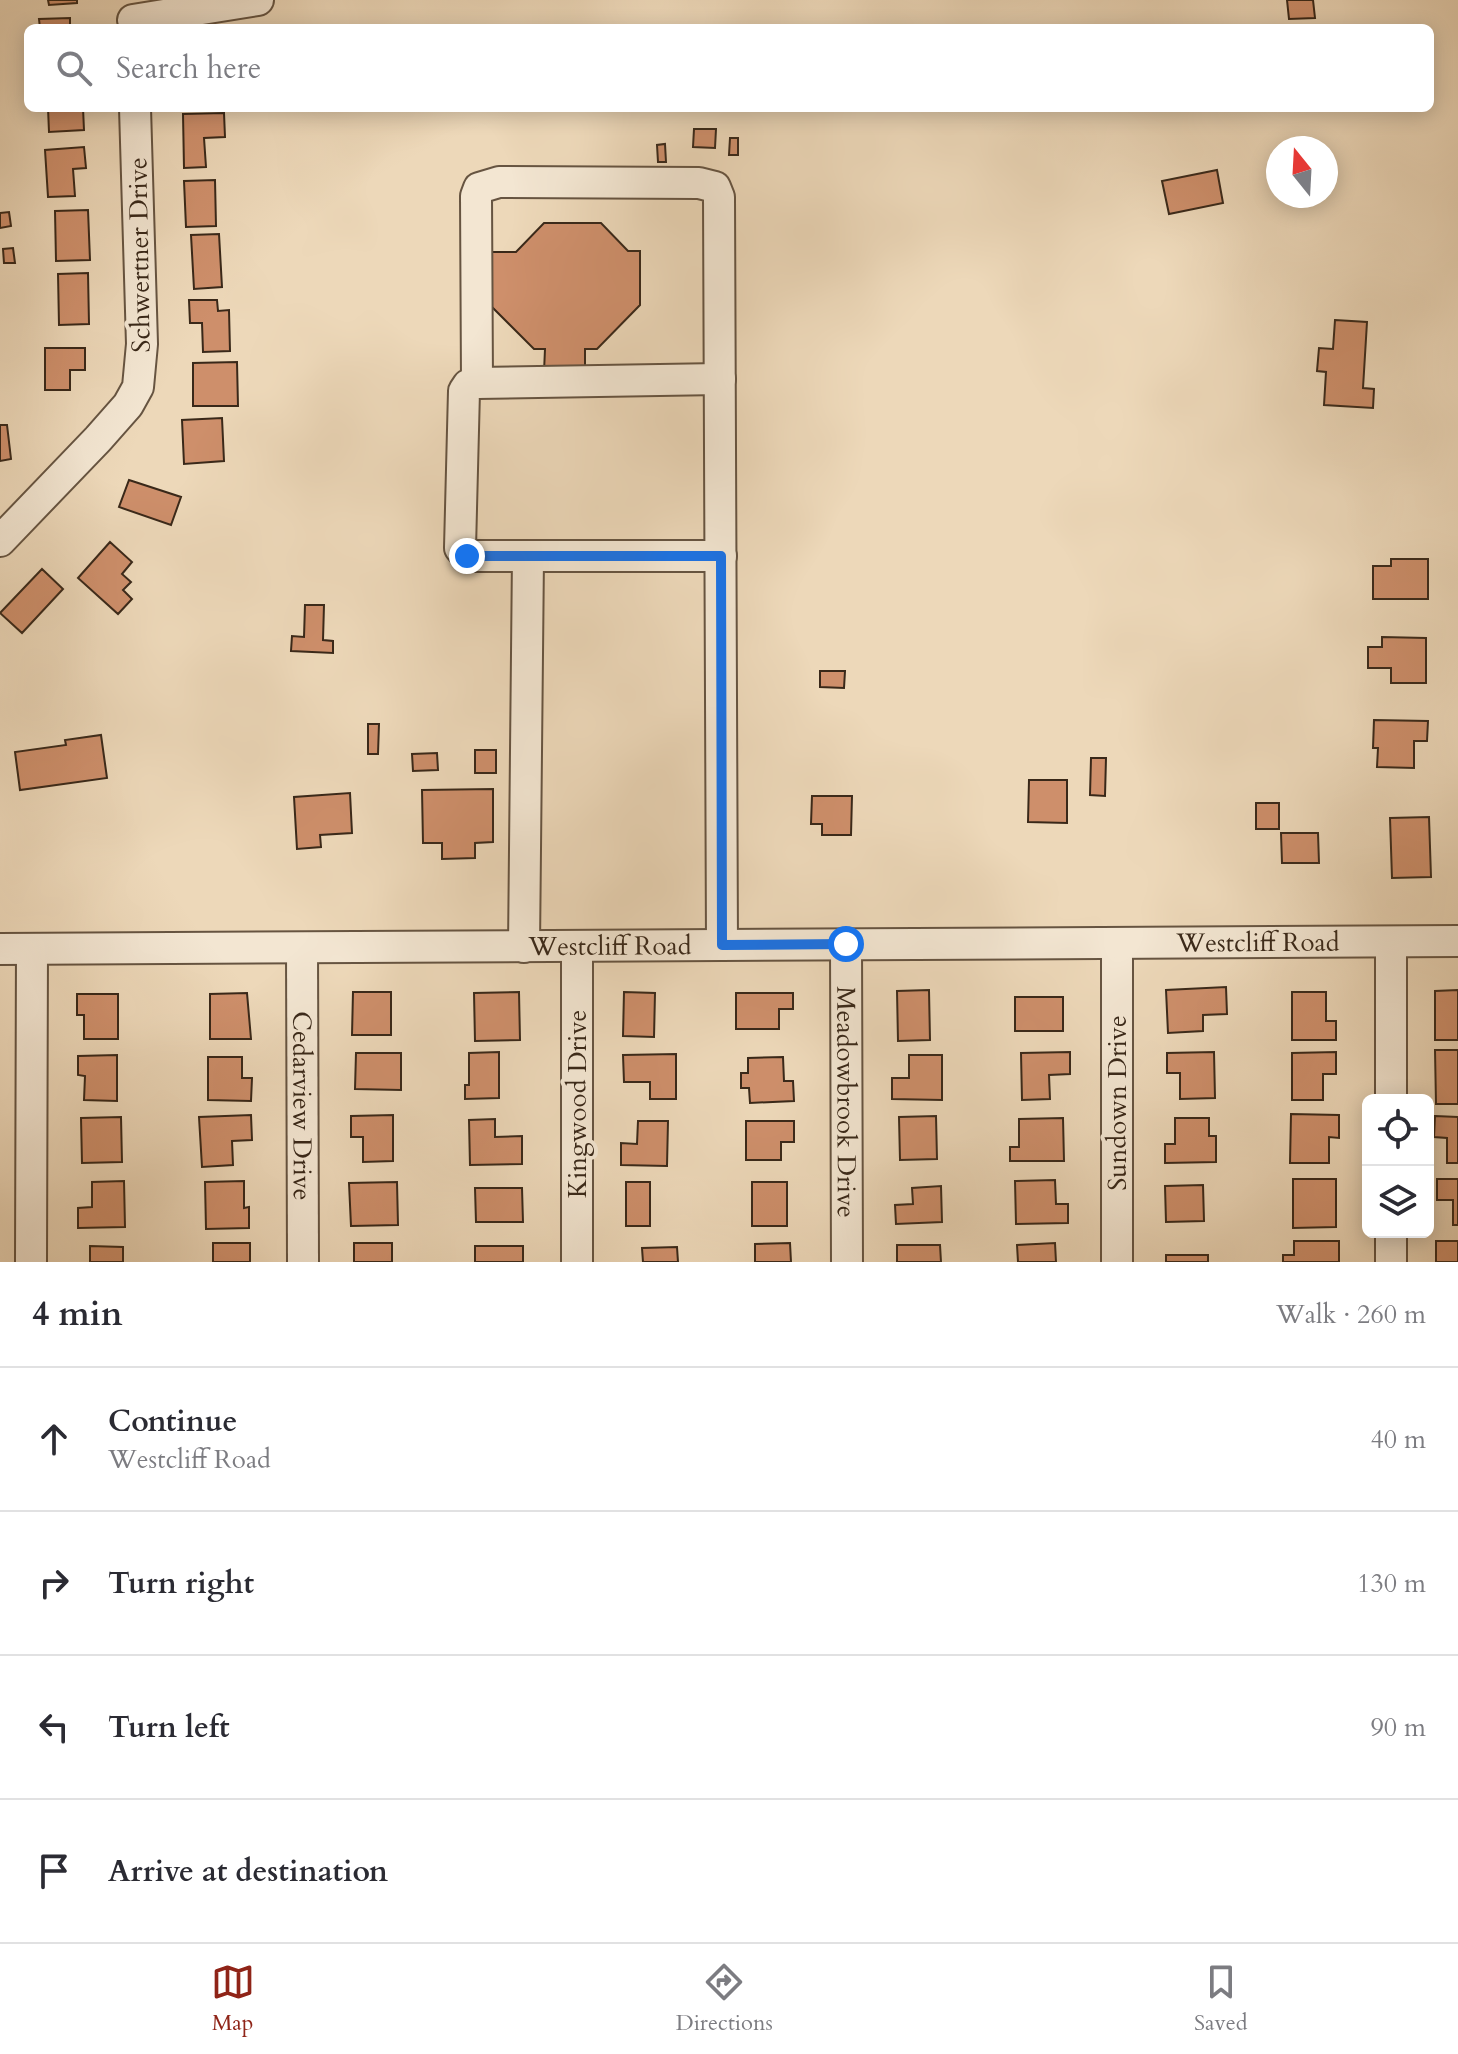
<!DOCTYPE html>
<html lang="en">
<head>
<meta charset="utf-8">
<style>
  :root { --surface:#fff; --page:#f2f2f3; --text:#2b2b33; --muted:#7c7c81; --line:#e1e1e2; --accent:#8f2418 }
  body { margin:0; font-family:Cardo,serif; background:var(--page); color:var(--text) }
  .controls { position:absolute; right:24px; bottom:24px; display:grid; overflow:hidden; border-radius:12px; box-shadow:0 4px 20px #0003 }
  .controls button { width:72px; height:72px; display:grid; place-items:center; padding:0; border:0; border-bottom:2px solid var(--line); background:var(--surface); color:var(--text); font:40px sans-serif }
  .compass { position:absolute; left:1266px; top:136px; width:72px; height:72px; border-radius:50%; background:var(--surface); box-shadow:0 4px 20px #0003; rotate:342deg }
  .stop { position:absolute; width:24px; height:24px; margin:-18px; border:6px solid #1a73e8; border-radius:50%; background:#fff }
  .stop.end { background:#1a73e8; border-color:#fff; box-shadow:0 2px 8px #0008 }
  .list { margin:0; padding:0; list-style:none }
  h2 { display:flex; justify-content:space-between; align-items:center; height:104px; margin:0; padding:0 32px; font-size:34px }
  h2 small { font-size:26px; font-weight:400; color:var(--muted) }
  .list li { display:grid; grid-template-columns:52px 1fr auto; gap:24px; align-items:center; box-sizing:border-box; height:144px; padding:0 32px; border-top:2px solid var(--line) }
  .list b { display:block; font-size:30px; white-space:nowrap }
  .list p { margin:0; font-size:26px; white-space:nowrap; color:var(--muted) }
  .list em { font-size:26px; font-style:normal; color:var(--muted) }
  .icon { flex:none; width:44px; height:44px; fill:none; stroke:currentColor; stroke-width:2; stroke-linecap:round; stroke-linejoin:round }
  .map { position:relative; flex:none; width:1458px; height:1262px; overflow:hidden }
  .search { position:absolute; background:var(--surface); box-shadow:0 4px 20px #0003; left:24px; right:24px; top:24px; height:88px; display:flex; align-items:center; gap:20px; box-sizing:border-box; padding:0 28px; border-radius:12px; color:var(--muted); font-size:30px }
  .sheet { height:680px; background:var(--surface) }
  nav { display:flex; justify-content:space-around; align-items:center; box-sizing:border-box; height:112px; border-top:2px solid var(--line); background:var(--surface); font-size:22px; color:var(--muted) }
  nav a { display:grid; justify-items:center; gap:4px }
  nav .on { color:var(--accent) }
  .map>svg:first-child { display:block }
</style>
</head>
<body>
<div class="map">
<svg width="1458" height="1262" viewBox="0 0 1458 1262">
  <rect width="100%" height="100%" fill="#edd8b9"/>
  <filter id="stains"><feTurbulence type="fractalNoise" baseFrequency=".0025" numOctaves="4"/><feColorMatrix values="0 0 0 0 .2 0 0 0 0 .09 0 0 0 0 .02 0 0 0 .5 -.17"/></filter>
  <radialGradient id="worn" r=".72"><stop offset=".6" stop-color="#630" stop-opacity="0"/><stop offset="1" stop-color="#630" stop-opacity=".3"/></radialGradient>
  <path fill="#ce8f6b" stroke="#392819" stroke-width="2" d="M 48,0 L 77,0 L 77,3 L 49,5 Z
    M 1287,0 L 1313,0 L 1315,18 L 1289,19 Z
    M 70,18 L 70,28 L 40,28 L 39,19 Z
    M 48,108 L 83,108 L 84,130 L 49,132 Z
    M 224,113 L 225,137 L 204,138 L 206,167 L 184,168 L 183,114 Z
    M 694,129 L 716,129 L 715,148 L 693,147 Z
    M 730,138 L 738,138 L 738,155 L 729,155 Z
    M 665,144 L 666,162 L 658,162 L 657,145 Z
    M 84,147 L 86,168 L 73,169 L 75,196 L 48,197 L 45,150 Z
    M 1217,170 L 1223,203 L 1169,214 L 1162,181 Z
    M 215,180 L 216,226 L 186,227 L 184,181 Z
    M 88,210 L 90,260 L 56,261 L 55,211 Z
    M 9,212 L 11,226 L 0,228 L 0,213 Z
    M 544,223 L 601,223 L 628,251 L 640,251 L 640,305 L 597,349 L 585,349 L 585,372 L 544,372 L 545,349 L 534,349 L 490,305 L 489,252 L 516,252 Z
    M 219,234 L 222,287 L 194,289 L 191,235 Z
    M 13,248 L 15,263 L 4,263 L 3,249 Z
    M 88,273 L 89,324 L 59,325 L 58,274 Z
    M 189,300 L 217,300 L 218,311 L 229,310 L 230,351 L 203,352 L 202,323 L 190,323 Z
    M 1335,320 L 1367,322 L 1363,388 L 1374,389 L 1373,408 L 1324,405 L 1326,372 L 1317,371 L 1319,348 L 1333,349 Z
    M 45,348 L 85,348 L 85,370 L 70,370 L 70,390 L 45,390 Z
    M 237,362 L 238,406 L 193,406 L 193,363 Z
    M 222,418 L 224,461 L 184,464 L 182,420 Z
    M 0,425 L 7,425 L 11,459 L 0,461 Z
    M 129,480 L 181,497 L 171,525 L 119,507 Z
    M 110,542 L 132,562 L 122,574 L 131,582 L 123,590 L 132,599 L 118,614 L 78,578 Z
    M 1391,559 L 1428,559 L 1428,599 L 1373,599 L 1373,566 L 1391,566 Z
    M 42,569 L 63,589 L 22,633 L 0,613 Z
    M 305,605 L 324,605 L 323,640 L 333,641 L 333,653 L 291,651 L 292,636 L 304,637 Z
    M 1382,637 L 1426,638 L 1426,683 L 1391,683 L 1391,668 L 1368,668 L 1368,647 L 1382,647 Z
    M 820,671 L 845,671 L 844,688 L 820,687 Z
    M 1374,720 L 1428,721 L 1427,741 L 1414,741 L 1414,768 L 1377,767 L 1378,748 L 1373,748 Z
    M 368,724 L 379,724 L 378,754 L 368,754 Z
    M 101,735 L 107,778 L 20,790 L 15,752 L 66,745 L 65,740 Z
    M 475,750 L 496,750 L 496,773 L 475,773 Z
    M 437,753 L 438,770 L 413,771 L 412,754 Z
    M 1091,758 L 1106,758 L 1105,796 L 1090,795 Z
    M 1029,780 L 1067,780 L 1067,823 L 1028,822 Z
    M 493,789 L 493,842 L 475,843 L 475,858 L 442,859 L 442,843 L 423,843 L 422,790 Z
    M 350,793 L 352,833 L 320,835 L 321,847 L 297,849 L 294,797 Z
    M 812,796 L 852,796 L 851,835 L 822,835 L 822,824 L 811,824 Z
    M 1256,803 L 1279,803 L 1279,829 L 1256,829 Z
    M 1429,817 L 1431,877 L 1392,878 L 1390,818 Z
    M 1281,833 L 1318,833 L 1319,863 L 1282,863 Z
    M 1226,987 L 1227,1014 L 1203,1015 L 1203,1031 L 1168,1033 L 1166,990 Z
    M 929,990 L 930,1040 L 898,1041 L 897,991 Z
    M 1458,990 L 1458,1040 L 1435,1040 L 1435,991 Z
    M 353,992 L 391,992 L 391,1035 L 352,1035 Z
    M 519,992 L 520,1040 L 475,1041 L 474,993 Z
    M 624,992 L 655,993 L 654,1037 L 623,1036 Z
    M 1292,992 L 1326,992 L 1326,1021 L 1336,1021 L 1336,1040 L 1292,1040 Z
    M 247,993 L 251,1039 L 210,1039 L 210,994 Z
    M 736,993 L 793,993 L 793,1009 L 779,1009 L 779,1029 L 736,1029 Z
    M 77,994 L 118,994 L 118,1039 L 84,1039 L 84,1015 L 77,1015 Z
    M 1015,997 L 1063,997 L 1063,1031 L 1015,1031 Z
    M 1435,1050 L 1458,1050 L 1458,1104 L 1436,1104 Z
    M 499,1052 L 499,1098 L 465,1099 L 465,1085 L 469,1085 L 469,1053 Z
    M 1070,1052 L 1070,1074 L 1049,1075 L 1050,1099 L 1022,1100 L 1021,1053 Z
    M 1214,1052 L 1215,1098 L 1180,1099 L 1180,1073 L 1167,1073 L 1167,1053 Z
    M 1336,1052 L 1336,1074 L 1323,1074 L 1323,1100 L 1292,1100 L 1292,1053 Z
    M 356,1053 L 401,1053 L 401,1090 L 355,1089 Z
    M 676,1054 L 676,1099 L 650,1099 L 650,1082 L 624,1082 L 623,1055 Z
    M 117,1055 L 117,1101 L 84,1100 L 85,1076 L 78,1075 L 78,1056 Z
    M 909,1055 L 942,1055 L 942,1100 L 892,1099 L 892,1078 L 909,1078 Z
    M 208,1057 L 242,1057 L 242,1078 L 252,1078 L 251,1101 L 208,1100 Z
    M 783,1057 L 784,1081 L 793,1081 L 794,1101 L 750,1103 L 749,1088 L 741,1088 L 741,1073 L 748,1073 L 748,1058 Z
    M 1291,1114 L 1339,1115 L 1339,1138 L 1329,1137 L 1329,1163 L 1290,1163 Z
    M 251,1115 L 252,1140 L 232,1141 L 233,1165 L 202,1167 L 199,1117 Z
    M 393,1115 L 393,1161 L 363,1162 L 363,1137 L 351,1137 L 351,1116 Z
    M 936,1116 L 937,1159 L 900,1160 L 899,1117 Z
    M 1435,1116 L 1458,1117 L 1458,1163 L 1447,1163 L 1447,1138 L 1434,1137 Z
    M 121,1117 L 122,1162 L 82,1163 L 81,1118 Z
    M 1063,1118 L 1064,1161 L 1010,1161 L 1010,1147 L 1019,1147 L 1019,1119 Z
    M 1175,1118 L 1209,1118 L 1209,1136 L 1216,1136 L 1216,1162 L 1165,1163 L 1165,1144 L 1175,1144 Z
    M 495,1119 L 495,1137 L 522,1136 L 522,1164 L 470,1165 L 469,1120 Z
    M 638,1121 L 668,1121 L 667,1166 L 621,1165 L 621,1143 L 637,1144 Z
    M 746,1121 L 794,1121 L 794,1142 L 781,1142 L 781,1160 L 746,1160 Z
    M 1293,1179 L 1336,1179 L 1336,1227 L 1293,1228 Z
    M 1437,1179 L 1458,1179 L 1458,1225 L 1453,1225 L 1453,1200 L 1437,1200 Z
    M 1055,1180 L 1056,1204 L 1068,1204 L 1068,1223 L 1016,1224 L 1015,1181 Z
    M 124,1181 L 125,1227 L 78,1228 L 78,1208 L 92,1207 L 92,1182 Z
    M 244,1181 L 244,1208 L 249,1207 L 249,1228 L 206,1229 L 205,1182 Z
    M 397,1182 L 398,1225 L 351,1226 L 349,1183 Z
    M 626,1182 L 650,1182 L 650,1226 L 626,1226 Z
    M 752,1182 L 787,1182 L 787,1226 L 752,1226 Z
    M 1203,1185 L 1204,1221 L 1166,1222 L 1165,1186 Z
    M 941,1186 L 942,1222 L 896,1224 L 895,1205 L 913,1204 L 912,1188 Z
    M 475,1188 L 522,1188 L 523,1222 L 476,1222 Z
    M 1294,1241 L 1339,1241 L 1339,1262 L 1283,1262 L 1283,1255 L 1294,1255 Z
    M 1436,1241 L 1458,1241 L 1458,1262 L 1436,1262 Z
    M 213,1243 L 250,1243 L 250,1262 L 213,1262 Z
    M 354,1243 L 392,1243 L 392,1262 L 354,1262 Z
    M 790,1243 L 791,1262 L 755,1262 L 755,1244 Z
    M 1055,1243 L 1056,1262 L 1018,1262 L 1017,1245 Z
    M 897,1245 L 940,1245 L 941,1262 L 897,1262 Z
    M 90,1246 L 123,1247 L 123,1262 L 90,1262 Z
    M 475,1246 L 523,1246 L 523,1262 L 475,1262 Z
    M 677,1247 L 678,1262 L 643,1262 L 642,1248 Z
    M 1166,1255 L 1208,1255 L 1208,1262 L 1166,1262 Z"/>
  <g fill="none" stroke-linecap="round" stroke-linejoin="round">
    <g stroke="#665441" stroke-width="34">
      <g id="minor">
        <path d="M 133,20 L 258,0"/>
        <path d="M 477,383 L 476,196 L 479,188 L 499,182 L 699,183 L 715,187 L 719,197 L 722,945"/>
        <path d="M 0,541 L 98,439 L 128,405 L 138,387 L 142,344 L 135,108"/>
        <path d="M 528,556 L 467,556 L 460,548 L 464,391 L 468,385 L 477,383 L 720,379"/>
        <path d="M 1391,942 L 1391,1100"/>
        <path d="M 1117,943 L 1117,1262"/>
        <path id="s1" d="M 846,944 L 847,1262"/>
        <path d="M 524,947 L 528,556 L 721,556"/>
        <path d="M 577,947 L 577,1262"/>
        <path id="s2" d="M 302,948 L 303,1262"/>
        <path id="s3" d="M 0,949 L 1458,941"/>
        <path d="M 1391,1232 L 1391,1262"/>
        <path d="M 31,1262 L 32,949"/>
      </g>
    </g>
    <use href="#minor" stroke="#f3e6d2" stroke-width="30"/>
  </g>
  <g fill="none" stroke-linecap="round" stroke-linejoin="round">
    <path stroke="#1a73e8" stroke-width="10" d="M 467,556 L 721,556 L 722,945 L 846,944"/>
  </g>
  <g text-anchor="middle" stroke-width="8" stroke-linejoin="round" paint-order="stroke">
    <g font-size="26" fill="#392819" stroke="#f3e6d2">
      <text transform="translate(139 255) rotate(-91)" y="9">Schwertner Drive</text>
      <text dy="9" stroke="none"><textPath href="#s3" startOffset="1258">Westcliff Road</textPath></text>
      <text dy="9" stroke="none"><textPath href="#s3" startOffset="610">Westcliff Road</textPath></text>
      <text dy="9" stroke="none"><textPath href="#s1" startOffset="158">Meadowbrook Drive</textPath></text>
      <text transform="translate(1117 1103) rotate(-90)" y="9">Sundown Drive</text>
      <text transform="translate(577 1104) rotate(-90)" y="9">Kingwood Drive</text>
      <text dy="9" stroke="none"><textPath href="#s2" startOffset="158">Cedarview Drive</textPath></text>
    </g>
  </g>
  <rect width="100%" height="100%" filter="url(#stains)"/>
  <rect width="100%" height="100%" fill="url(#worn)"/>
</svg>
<div class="controls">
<button><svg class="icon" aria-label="locate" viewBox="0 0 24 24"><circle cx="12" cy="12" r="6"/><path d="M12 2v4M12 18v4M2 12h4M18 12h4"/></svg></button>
<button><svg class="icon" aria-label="layers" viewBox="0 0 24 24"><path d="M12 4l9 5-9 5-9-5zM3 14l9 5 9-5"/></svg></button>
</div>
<svg class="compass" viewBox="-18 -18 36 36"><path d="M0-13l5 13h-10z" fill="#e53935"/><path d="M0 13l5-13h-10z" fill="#7c7c81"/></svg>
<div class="stop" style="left:846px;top:944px"></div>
<div class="stop end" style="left:467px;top:556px"></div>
<div class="search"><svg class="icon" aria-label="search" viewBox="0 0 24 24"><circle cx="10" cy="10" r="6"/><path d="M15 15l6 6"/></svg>Search here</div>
</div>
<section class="sheet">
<h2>4 min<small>Walk · 260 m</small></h2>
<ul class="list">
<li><svg class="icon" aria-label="ahead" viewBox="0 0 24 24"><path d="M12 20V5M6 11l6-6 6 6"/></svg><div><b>Continue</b><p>Westcliff Road</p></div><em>40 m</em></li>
<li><svg class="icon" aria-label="right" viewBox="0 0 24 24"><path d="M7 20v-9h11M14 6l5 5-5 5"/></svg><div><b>Turn right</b></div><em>130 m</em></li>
<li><svg class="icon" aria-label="left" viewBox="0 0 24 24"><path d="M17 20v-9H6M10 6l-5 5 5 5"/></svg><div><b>Turn left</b></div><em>90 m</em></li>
<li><svg class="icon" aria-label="arrive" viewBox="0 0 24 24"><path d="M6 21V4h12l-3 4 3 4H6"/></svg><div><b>Arrive at destination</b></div></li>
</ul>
</section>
<nav>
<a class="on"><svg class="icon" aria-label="map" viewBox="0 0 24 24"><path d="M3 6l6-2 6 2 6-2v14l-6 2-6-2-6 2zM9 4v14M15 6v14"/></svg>Map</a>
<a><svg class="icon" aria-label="directions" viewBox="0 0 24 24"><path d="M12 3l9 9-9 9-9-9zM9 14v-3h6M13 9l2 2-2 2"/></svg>Directions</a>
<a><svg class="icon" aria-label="saved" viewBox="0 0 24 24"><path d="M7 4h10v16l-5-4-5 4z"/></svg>Saved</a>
</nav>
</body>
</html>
